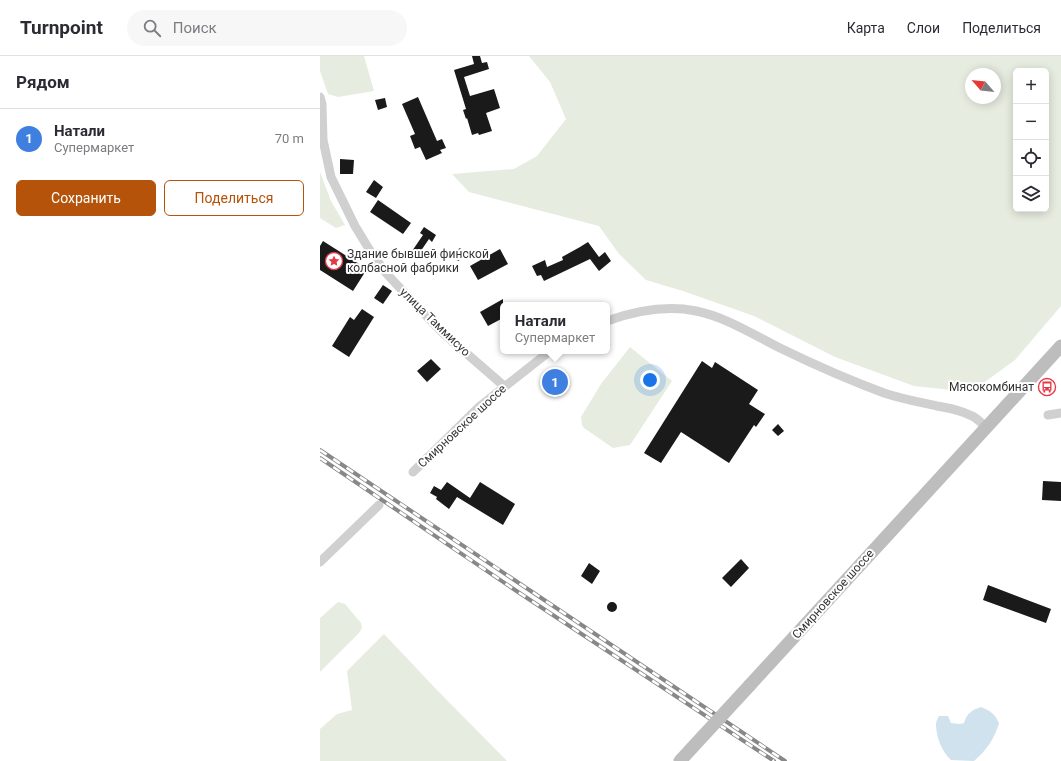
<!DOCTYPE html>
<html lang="ru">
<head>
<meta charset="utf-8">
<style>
  :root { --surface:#fff; --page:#f7f7f7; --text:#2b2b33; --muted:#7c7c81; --line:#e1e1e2; --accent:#b45309 }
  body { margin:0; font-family:Roboto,sans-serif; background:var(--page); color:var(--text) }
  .controls { position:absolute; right:12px; top:12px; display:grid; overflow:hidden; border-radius:6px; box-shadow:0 2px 10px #0003 }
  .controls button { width:36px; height:36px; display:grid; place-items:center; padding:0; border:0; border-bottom:1px solid var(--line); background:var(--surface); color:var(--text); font:20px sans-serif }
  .compass { position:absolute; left:645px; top:12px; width:36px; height:36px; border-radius:50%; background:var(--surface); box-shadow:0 2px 10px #0003; rotate:298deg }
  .you { position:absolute; left:330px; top:324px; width:14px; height:14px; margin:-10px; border:3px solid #fff; border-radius:50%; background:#1a73e8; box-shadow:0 0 0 6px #1a73e833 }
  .badge { display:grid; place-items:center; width:26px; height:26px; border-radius:50%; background:var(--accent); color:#fff; font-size:13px; font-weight:700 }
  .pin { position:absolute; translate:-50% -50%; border:2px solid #fff; box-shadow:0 1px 4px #0006 }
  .popup { position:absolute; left:180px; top:246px; width:110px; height:52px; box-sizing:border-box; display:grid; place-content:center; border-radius:6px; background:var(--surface); filter:drop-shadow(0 1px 3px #0005); font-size:13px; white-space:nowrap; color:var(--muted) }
  .popup b { font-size:15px; color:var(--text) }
  .popup::after { content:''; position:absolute; left:50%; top:100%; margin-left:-8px; border:8px solid transparent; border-top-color:var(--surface) }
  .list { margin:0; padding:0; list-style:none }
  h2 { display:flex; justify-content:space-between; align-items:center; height:52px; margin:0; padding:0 16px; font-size:17px }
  h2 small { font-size:13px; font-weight:400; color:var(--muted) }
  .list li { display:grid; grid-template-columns:26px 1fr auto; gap:12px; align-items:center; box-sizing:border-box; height:60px; padding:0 16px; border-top:1px solid var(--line) }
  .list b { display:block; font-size:15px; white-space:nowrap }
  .list p { margin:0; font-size:13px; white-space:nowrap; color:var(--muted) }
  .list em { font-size:13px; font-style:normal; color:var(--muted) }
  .actions { display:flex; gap:8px; padding:12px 16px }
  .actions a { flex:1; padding:9px 0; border:1px solid var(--accent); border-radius:6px; text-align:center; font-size:14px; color:var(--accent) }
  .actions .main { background:var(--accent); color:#fff }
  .icon { flex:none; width:22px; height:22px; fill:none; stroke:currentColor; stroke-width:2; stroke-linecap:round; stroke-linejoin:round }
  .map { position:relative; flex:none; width:741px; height:705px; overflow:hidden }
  header { display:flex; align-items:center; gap:24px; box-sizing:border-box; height:56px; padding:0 20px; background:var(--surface); border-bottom:1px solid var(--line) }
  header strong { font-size:19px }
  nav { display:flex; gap:22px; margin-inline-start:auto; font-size:14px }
  .search { width:280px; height:36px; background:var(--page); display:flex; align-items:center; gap:10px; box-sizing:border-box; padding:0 14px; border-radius:22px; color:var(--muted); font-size:15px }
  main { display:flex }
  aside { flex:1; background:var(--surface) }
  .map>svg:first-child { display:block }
</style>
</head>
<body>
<header>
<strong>Turnpoint</strong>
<div class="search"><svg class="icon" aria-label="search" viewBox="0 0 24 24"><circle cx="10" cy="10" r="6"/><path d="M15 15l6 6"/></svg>Поиск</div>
<nav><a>Карта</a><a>Слои</a><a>Поделиться</a></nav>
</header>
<main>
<aside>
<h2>Рядом<small></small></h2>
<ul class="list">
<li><span class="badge" style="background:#3f7fe0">1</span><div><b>Натали</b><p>Супермаркет</p></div><em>70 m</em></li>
</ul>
<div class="actions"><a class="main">Сохранить</a><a>Поделиться</a></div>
</aside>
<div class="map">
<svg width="741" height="705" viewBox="0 0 741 705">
  <rect width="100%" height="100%" fill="#fff"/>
  <path fill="#e6ecdf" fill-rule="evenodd" d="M 0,0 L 44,0 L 54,35 L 18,41 L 8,38 L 0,15 Z
    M 209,0 L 741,0 L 741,250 L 695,304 L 651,336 L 594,330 L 515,301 L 434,260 L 363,235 L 326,224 L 299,198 L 279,170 L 149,136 L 132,118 L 194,113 L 217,100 L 246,63 L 230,26 ZM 696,15 L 726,15 L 726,153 L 696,153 ZM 651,18 L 675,18 L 675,42 L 651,42 Z
    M 0,116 L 11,145 L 25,169 L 16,172 L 0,162 Z
    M 310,291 L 352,325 L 310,389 L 293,392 L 264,372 L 262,369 L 261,361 L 281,328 Z
    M 18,546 L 25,548 L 41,567 L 42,572 L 39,577 L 0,616 L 0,562 Z
    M 64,578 L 117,634 L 187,705 L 0,705 L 0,673 L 17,658 L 32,654 L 27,615 Z"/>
  <path fill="#cfe2ee" d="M 661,651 C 671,655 675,658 679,667 C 675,682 666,695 654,705 L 631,704 C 622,696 616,681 616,668 C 616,665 618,662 619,660 L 628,660 L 631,667 L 640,668 L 644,667 C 647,657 652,654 661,651 Z"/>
  <path fill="#1a1a1a" d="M 152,0 L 160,0 L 162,7 L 167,6 L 169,13 L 144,21 L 150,40 L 174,33 L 180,52 L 166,57 L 172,75 L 159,79 L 158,77 L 152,79 L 147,62 L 146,63 L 143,54 L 146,53 L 134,14 L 154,8 Z
    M 98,41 L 117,85 L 122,83 L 126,92 L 120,94 L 122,97 L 106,104 L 100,91 L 95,93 L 90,80 L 95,78 L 82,48 Z
    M 65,42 L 67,51 L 58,54 L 55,44 Z
    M 20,103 L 34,104 L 33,118 L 20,118 Z
    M 54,124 L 63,131 L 56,142 L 46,136 Z
    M 58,144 L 91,167 L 83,178 L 50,156 Z
    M 104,171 L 116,179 L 112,186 L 109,183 L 96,202 L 90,198 L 103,179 L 100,177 Z
    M 3,185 L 47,213 L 33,235 L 0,214 L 0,190 Z
    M 268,186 L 279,201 L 285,196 L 291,205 L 279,215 L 270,203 L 224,225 L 221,219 L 217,220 L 212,210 L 225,204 L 227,211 L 243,204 L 242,201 L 260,191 Z
    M 140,192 L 146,200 L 138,205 L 133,197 Z
    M 180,193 L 188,208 L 158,224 L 150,210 Z
    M 63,229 L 72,235 L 63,248 L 54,242 Z
    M 183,243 L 183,262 L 168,270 L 160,256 Z
    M 42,253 L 54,261 L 29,301 L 12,290 L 30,261 L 34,264 Z
    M 111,303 L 121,313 L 107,326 L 97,315 Z
    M 382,305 L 392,312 L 395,306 L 438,334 L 429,348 L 445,358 L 436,371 L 434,369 L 409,407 L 361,376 L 341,407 L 324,397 Z
    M 236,314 L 246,321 L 236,337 L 225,330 Z
    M 458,368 L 464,375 L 458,380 L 452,374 Z
    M 723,425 L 741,426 L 741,445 L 722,444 Z
    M 127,426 L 150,442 L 160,426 L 195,448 L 183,469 L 137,441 L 129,453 L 116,443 L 117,441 L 110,437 L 114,430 L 121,434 Z
    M 421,503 L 429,512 L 411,531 L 402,522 Z
    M 269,507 L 280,515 L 272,528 L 261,520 Z
    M 668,529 L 731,553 L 726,567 L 663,544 Z
    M287 551a5 5 0 1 1 10 0a5 5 0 1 1-10 0Z"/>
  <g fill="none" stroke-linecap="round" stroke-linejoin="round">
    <path stroke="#d0d0d0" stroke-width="9" d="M 0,41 L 2,48 L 3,84 L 11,121 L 35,170 L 49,193 L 66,217 L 92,245 L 123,277 L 184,330
      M 287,265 C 315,255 346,249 376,255 C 406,261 434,279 462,293 C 495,309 529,324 564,337 C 582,343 599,346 617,350 C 629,352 641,354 652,360 C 657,362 661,367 666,371
      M 728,359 L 741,357
      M 93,416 L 159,351 L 230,295
      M 0,506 L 59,449"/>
    <path stroke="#bdbdbd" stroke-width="13" d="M 430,629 L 741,290"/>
    <g stroke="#888" stroke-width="4">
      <path id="rail" d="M 0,394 L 465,705
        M 0,402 L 198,536 L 454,705"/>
    </g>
    <use href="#rail" stroke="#fff" stroke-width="2.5" stroke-dasharray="8" stroke-linecap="butt"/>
    <path stroke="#bdbdbd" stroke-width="13" d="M 360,705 L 430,629"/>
  </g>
  <defs>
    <g id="sight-ring" transform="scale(0.9)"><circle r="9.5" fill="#fff" stroke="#e63946" stroke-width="1.5"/><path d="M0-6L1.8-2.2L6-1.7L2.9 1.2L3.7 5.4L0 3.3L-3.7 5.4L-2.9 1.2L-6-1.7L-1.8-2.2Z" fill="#e63946"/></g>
    <g id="bus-ring" transform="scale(0.9)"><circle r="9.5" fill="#fff" stroke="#e63946" stroke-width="1.5"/><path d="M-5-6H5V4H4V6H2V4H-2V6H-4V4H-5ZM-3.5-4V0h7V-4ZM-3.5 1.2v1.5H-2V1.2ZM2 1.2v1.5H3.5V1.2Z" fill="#e63946"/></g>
  </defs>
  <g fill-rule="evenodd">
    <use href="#sight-ring" x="14" y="205"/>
    <use href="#bus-ring" x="727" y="331"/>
  </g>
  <g text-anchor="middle" stroke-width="4" stroke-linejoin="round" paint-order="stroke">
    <g font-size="12" fill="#333" stroke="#fff" text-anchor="start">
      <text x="27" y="202">Здание бывшей финской<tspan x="27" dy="14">колбасной фабрики</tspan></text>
      <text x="714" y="335" text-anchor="end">Мясокомбинат</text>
    </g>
    <g font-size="12" fill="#333" stroke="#fff">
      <text transform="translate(115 266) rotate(44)" y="4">улица Таммисуо</text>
      <text transform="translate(142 370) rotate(-43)" y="4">Смирновское шоссе</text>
      <text transform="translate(513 538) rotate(-48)" y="4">Смирновское шоссе</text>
    </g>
  </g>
</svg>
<div class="controls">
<button>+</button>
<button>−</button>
<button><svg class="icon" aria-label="locate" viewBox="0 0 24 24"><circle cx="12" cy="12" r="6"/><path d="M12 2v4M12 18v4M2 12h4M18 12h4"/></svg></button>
<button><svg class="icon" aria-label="layers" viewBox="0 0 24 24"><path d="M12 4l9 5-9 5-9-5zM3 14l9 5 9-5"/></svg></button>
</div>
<svg class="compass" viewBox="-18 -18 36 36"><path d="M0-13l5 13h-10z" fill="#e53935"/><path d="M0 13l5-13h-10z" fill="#7c7c81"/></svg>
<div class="you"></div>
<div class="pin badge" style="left:235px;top:326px;background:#3f7fe0">1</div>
<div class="popup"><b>Натали</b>Супермаркет</div>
</div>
</main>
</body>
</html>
